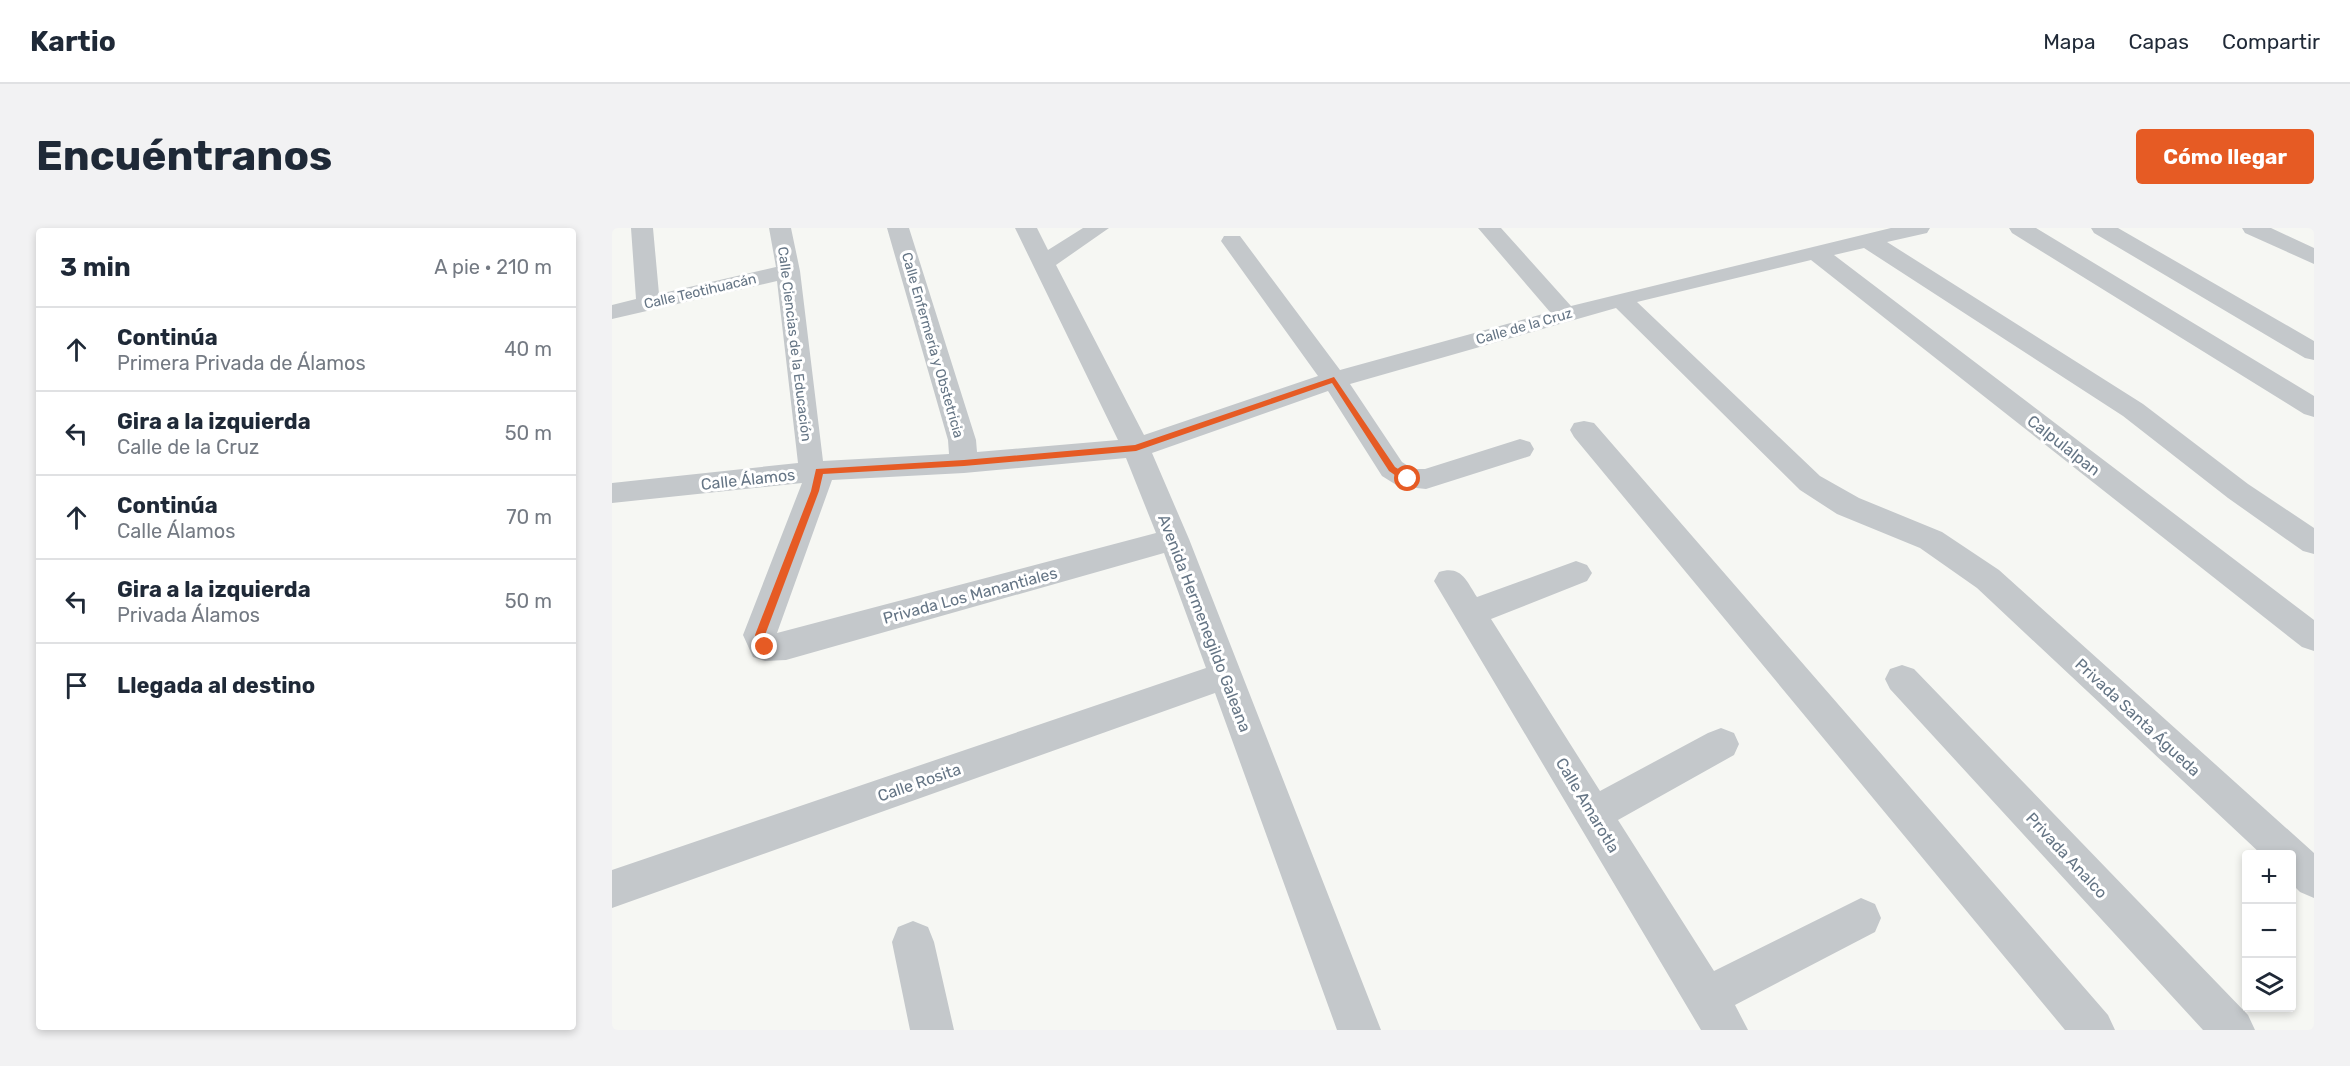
<!DOCTYPE html>
<html lang="es">
<head>
<meta charset="utf-8">
<style>
  :root { --surface:#fff; --page:#f2f2f3; --text:#1f2937; --muted:#747a83; --line:#e0e1e3; --accent:#e65b24 }
  body { margin:0; font-family:Rubik,sans-serif; background:var(--page); color:var(--text) }
  .controls { position:absolute; right:18px; bottom:18px; display:grid; overflow:hidden; border-radius:6px; box-shadow:0 3px 9px #0003 }
  .controls button { width:54px; height:54px; display:grid; place-items:center; padding:0; border:0; border-bottom:2px solid var(--line); background:var(--surface); color:var(--text); font:30px sans-serif }
  .stop { position:absolute; width:18px; height:18px; margin:-14px; border:4px solid #e65b24; border-radius:50%; background:#fff }
  .stop.end { background:#e65b24; border-color:#fff; box-shadow:0 2px 6px #0008 }
  .list { margin:0; padding:0; list-style:none }
  h2 { display:flex; justify-content:space-between; align-items:center; height:78px; margin:0; padding:0 24px; font-size:26px }
  h2 small { font-size:20px; font-weight:400; color:var(--muted) }
  .list li { display:grid; grid-template-columns:39px 1fr auto; gap:18px; align-items:center; box-sizing:border-box; height:84px; padding:0 24px; border-top:2px solid var(--line) }
  .list b { display:block; font-size:22px; white-space:nowrap }
  .list p { margin:0; font-size:20px; white-space:nowrap; color:var(--muted) }
  .list em { font-size:20px; font-style:normal; color:var(--muted) }
  .icon { flex:none; width:33px; height:33px; fill:none; stroke:currentColor; stroke-width:2; stroke-linecap:round; stroke-linejoin:round }
  .map { position:relative; flex:none; width:1702px; height:802px; overflow:hidden; border-radius:6px }
  header { display:flex; align-items:center; gap:36px; box-sizing:border-box; height:84px; padding:0 30px; background:var(--surface); border-bottom:2px solid var(--line) }
  header strong { font-size:28px }
  nav { display:flex; gap:33px; margin-inline-start:auto; font-size:21px }
  .intro { display:flex; align-items:center; justify-content:space-between; box-sizing:border-box; height:144px; padding:0 36px }
  h1 { margin:0; font-size:42px }
  .button { padding:15px 27px; border-radius:6px; background:var(--accent); color:#fff; font-size:21px; font-weight:700 }
  main { display:flex; gap:36px; padding:0 36px }
  aside { flex:1; background:var(--surface); border-radius:6px; box-shadow:0 3px 9px #0003 }
  .map>svg:first-child { display:block }
</style>
</head>
<body>
<header>
<strong>Kartio</strong>
<nav><a>Mapa</a><a>Capas</a><a>Compartir</a></nav>
</header>
<div class="intro"><h1>Encuéntranos</h1><a class="button">Cómo llegar</a></div>
<main>
<aside>
<h2>3 min<small>A pie · 210 m</small></h2>
<ul class="list">
<li><svg class="icon" aria-label="ahead" viewBox="0 0 24 24"><path d="M12 20V5M6 11l6-6 6 6"/></svg><div><b>Continúa</b><p>Primera Privada de Álamos</p></div><em>40 m</em></li>
<li><svg class="icon" aria-label="left" viewBox="0 0 24 24"><path d="M17 20v-9H6M10 6l-5 5 5 5"/></svg><div><b>Gira a la izquierda</b><p>Calle de la Cruz</p></div><em>50 m</em></li>
<li><svg class="icon" aria-label="ahead" viewBox="0 0 24 24"><path d="M12 20V5M6 11l6-6 6 6"/></svg><div><b>Continúa</b><p>Calle Álamos</p></div><em>70 m</em></li>
<li><svg class="icon" aria-label="left" viewBox="0 0 24 24"><path d="M17 20v-9H6M10 6l-5 5 5 5"/></svg><div><b>Gira a la izquierda</b><p>Privada Álamos</p></div><em>50 m</em></li>
<li><svg class="icon" aria-label="arrive" viewBox="0 0 24 24"><path d="M6 21V4h12l-3 4 3 4H6"/></svg><div><b>Llegada al destino</b></div></li>
</ul>
</aside>
<div class="map">
<svg width="1702" height="802" viewBox="0 0 1702 802">
  <rect width="100%" height="100%" fill="#f6f7f3"/>
  <g fill="none" stroke-linecap="round" stroke-linejoin="round">
    <path fill="#c4c8cb" fill-rule="evenodd" d="M 19,0 L 41,0 L 47,66 L 164,39 L 157,0 L 179,0 L 188,43 L 211,233 L 337,226 L 336,212 L 275,0 L 297,0 L 364,212 L 365,224 L 506,212 L 403,0 L 425,0 L 436,22 L 471,0 L 497,0 L 444,37 L 532,207 L 706,148 L 609,13 L 612,8 L 628,8 L 728,142 L 938,84 L 866,0 L 889,0 L 959,78 L 1279,0 L 1318,0 L 1315,5 L 1275,14 L 1531,176 L 1636,256 L 1702,300 L 1702,326 L 1691,323 L 1616,270 L 1511,188 L 1252,20 L 1222,27 L 1702,392 L 1702,423 L 1690,419 L 1199,32 L 1025,74 L 1208,248 L 1247,270 L 1330,304 L 1387,342 L 1702,625 L 1702,670 L 1688,664 L 1680,656 L 1680,626 L 1649,626 L 1365,360 L 1308,320 L 1225,286 L 1188,262 L 1004,80 L 738,156 L 790,234 L 801,241 L 813,241 L 908,211 L 918,214 L 922,221 L 918,228 L 814,261 L 786,258 L 770,248 L 716,163 L 540,225 L 577,311 L 769,802 L 725,802 L 603,465 L 0,680 L 0,642 L 594,440 L 552,325 L 174,432 L 153,433 L 141,429 L 131,407 L 190,255 L 0,275 L 0,255 L 186,235 L 165,53 L 0,91 L 0,77 L 24,71 ZM 514,230 L 544,305 L 165,405 L 220,252 L 352,245 Z
      M 1397,0 L 1424,0 L 1702,168 L 1702,189 L 1692,186 L 1400,5 Z
      M 1479,0 L 1506,0 L 1702,113 L 1702,132 L 1693,130 L 1482,5 Z
      M 1630,0 L 1659,0 L 1702,20 L 1702,36 L 1633,5 Z
      M 972,193 L 982,195 L 1496,787 L 1503,802 L 1453,802 L 962,209 L 958,202 L 962,195 Z
      M 964,333 L 975,337 L 980,345 L 975,353 L 879,391 L 988,563 L 1096,505 L 1109,500 L 1122,505 L 1127,516 L 1122,527 L 1006,592 L 1102,743 L 1249,670 L 1263,676 L 1269,690 L 1263,704 L 1123,777 L 1136,802 L 1089,802 L 822,353 L 827,344 C 849,337 854,352 865,369 Z
      M 1290,437 L 1302,441 L 1636,787 L 1643,802 L 1591,802 L 1278,461 L 1273,451 L 1278,441 Z
      M 301,693 L 316,699 L 322,714 L 342,802 L 298,802 L 280,714 L 286,699 Z"/>
  </g>
  <path fill="#e65b24" d="M 722,149 L 783,239 L 799,249 L 799,254 L 793,254 L 777,243 L 720,155 L 524,223 L 352,238 L 211,246 L 207,263 L 153,407 L 158,419 L 153,423 L 149,421 L 143,407 L 199,263 L 204,241 L 352,232 L 523,217 Z"/>
  <g text-anchor="middle" stroke-width="6" stroke-linejoin="round" paint-order="stroke">
    <g font-size="14" fill="#657585" stroke="#fff">
      <text transform="translate(88 63) rotate(-13)" y="5">Calle Teotihuacán</text>
      <text transform="translate(912 98) rotate(-16)" y="5">Calle de la Cruz</text>
      <text transform="translate(183 116) rotate(83)" y="5">Calle Ciencias de la Educación</text>
      <text transform="translate(321 117) rotate(74)" y="5">Calle Enfermería y Obstetricia</text>
    </g>
    <g font-size="16" fill="#657585" stroke="#fff">
      <text transform="translate(1452 217) rotate(38)" y="6">Calpulalpan</text>
      <text transform="translate(136 251) rotate(-6)" y="6">Calle Álamos</text>
      <text transform="translate(358 367) rotate(-15)" y="6">Privada Los Manantiales</text>
      <text transform="translate(593 395) rotate(69)" y="6">Avenida Hermenegildo Galeana</text>
      <text transform="translate(1526 489) rotate(43)" y="6">Privada Santa Águeda</text>
      <text transform="translate(307 554) rotate(-19)" y="6">Calle Rosita</text>
      <text transform="translate(976 577) rotate(59)" y="6">Calle Amarotla</text>
      <text transform="translate(1455 627) rotate(47)" y="6">Privada Analco</text>
    </g>
  </g>
</svg>
<div class="controls">
<button>+</button>
<button>−</button>
<button><svg class="icon" aria-label="layers" viewBox="0 0 24 24"><path d="M12 4l9 5-9 5-9-5zM3 14l9 5 9-5"/></svg></button>
</div>
<div class="stop" style="left:796px;top:251px"></div>
<div class="stop end" style="left:153px;top:419px"></div>
</div>
</main>
</body>
</html>
